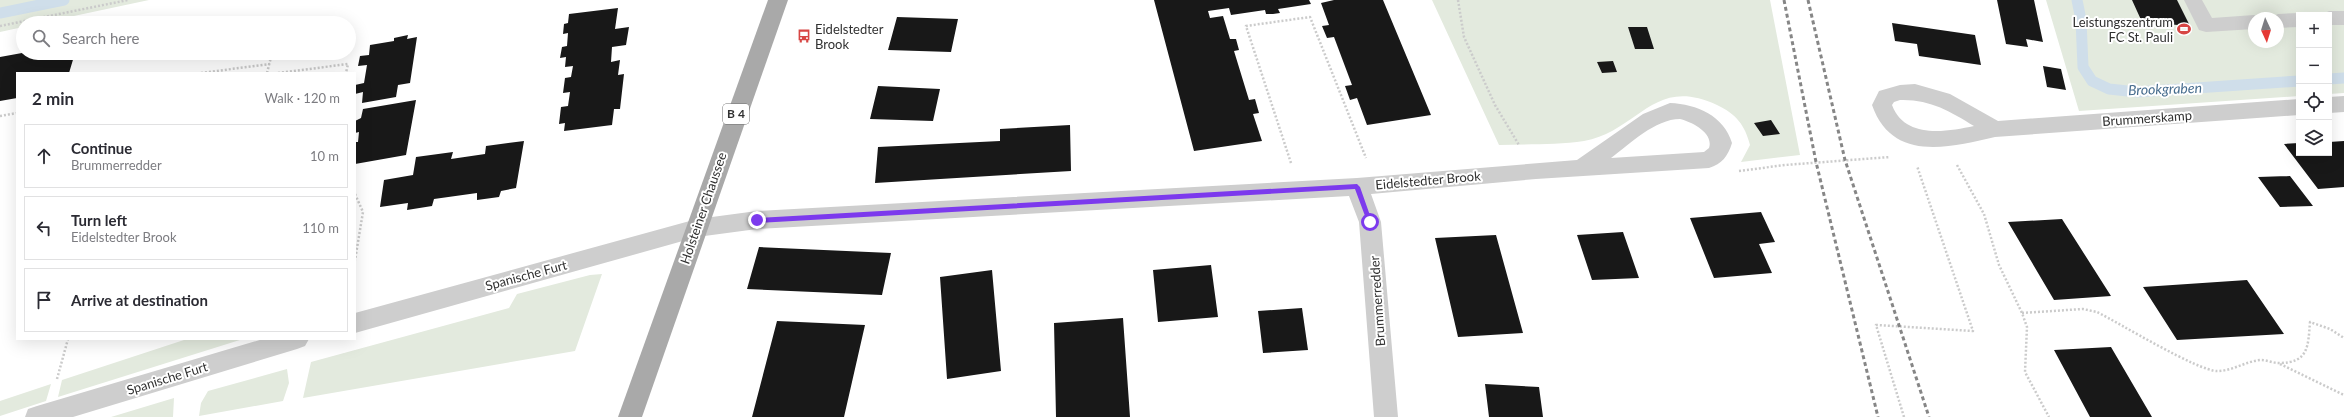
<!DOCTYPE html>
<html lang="en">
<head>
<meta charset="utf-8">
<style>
  :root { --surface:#fff; --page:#f2f2f3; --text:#2b2b33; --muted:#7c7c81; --line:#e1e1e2 }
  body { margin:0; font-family:Lato,sans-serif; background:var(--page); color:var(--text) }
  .controls { position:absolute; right:12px; top:12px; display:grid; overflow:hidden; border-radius:0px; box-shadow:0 4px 16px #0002 }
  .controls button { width:36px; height:36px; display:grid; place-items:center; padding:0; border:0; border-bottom:1px solid var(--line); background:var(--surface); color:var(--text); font:20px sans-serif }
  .compass { position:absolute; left:2248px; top:12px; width:36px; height:36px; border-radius:50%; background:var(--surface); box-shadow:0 4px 16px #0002; rotate:176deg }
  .stop { position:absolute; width:12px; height:12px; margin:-9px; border:3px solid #7c3aed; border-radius:50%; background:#fff }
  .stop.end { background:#7c3aed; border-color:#fff; box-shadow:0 1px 4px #0008 }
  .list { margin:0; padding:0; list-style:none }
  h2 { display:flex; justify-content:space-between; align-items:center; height:52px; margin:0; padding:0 16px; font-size:17px }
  h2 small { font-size:13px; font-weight:400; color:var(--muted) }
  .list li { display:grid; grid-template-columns:26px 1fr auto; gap:12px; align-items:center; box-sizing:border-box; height:64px; margin:0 8px 8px; padding:0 8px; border:1px solid var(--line); border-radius:0px }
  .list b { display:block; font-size:15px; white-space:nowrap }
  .list p { margin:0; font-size:13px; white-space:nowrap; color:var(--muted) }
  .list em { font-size:13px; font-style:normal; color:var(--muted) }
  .icon { flex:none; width:22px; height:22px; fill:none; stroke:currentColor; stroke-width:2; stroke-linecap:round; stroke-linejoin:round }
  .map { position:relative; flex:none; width:2344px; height:417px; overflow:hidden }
  .search { position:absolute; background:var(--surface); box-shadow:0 4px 16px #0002; left:16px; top:16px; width:340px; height:44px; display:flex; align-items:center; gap:10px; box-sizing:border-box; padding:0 14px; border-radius:22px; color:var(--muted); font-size:15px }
  .panel { position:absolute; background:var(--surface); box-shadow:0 4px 16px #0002; left:16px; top:72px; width:340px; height:268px; border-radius:0px }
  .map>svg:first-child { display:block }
</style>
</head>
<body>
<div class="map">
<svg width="2344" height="417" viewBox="0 0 2344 417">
  <rect width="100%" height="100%" fill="#fff"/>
  <path fill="#e3eade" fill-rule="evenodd" d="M 0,0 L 149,0 L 41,23 L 23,23 L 23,27 L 0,32 Z
    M 1432,0 L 1770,0 L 1800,155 L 1741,162 L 1750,145 C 1745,125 1736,114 1717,105 C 1653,75 1639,131 1584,141 C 1557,145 1526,144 1499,145 Z
    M 2046,0 L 2344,0 L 2344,93 L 2329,94 L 2329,15 L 2299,15 L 2299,96 L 2079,111 ZM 2254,18 L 2278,18 L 2278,42 L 2254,42 Z
    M 602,274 L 575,351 L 303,398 L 311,362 L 509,308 L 517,294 L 590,275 Z
    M 187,339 L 243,339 L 58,397 L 62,380 Z
    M 287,369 L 289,383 L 283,401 L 199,416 L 201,403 L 208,391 Z
    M 51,384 L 46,401 L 0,416 L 0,401 Z
    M 174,398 L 173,417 L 111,417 Z"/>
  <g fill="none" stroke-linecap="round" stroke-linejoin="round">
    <path stroke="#cfdeea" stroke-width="11" d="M 2077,0 L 2081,20 L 2083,67 L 2092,81 L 2109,89 L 2137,92 L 2299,81
      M 0,13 L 64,0
      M 2329,79 L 2344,78"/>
  </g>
  <path fill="#181818" d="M 1154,0 L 1309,0 L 1311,4 L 1278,9 L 1280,13 L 1273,14 L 1266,14 L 1265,10 L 1231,15 L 1229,8 L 1208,11 L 1210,18 L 1223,16 L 1230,39 L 1236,39 L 1239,50 L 1234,51 L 1249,100 L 1255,99 L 1259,113 L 1253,114 L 1262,141 L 1194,151 Z
    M 1334,0 L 1383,0 L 1431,115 L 1367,125 L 1357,98 L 1350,100 L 1345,86 L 1352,85 L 1334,37 L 1327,38 L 1322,26 L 1329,25 L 1321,3 Z
    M 1997,0 L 2034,0 L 2043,42 L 2026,39 L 2028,47 L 2006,44 Z
    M 2132,0 L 2177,0 L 2190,26 L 2142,22 Z
    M 618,8 L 615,29 L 629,27 L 626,45 L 612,47 L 611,62 L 620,60 L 618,75 L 624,74 L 620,109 L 614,109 L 612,125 L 564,131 L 565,123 L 559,124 L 561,107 L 568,106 L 570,92 L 563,93 L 565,78 L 571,77 L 573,66 L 565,67 L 566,57 L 560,58 L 562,47 L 567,46 L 568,33 L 563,34 L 564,24 L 568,23 L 569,14 Z
    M 897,17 L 958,19 L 951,52 L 888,50 Z
    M 1892,23 L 1975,35 L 1981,65 L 1919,56 L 1917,44 L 1895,41 Z
    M 1628,27 L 1647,27 L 1654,49 L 1635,49 Z
    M 408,35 L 407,39 L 417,37 L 410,83 L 398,85 L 396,97 L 362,103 L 363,92 L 355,94 L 355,85 L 364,83 L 367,65 L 358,66 L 360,56 L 369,55 L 370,45 L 394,41 L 394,38 Z
    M 22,53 L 75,53 L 69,73 L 17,73 L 17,98 L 0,101 L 0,57 Z
    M 1613,61 L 1617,72 L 1602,73 L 1597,62 Z
    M 2043,66 L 2061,69 L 2066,90 L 2047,87 Z
    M 878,86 L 940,89 L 933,121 L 870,119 Z
    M 416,100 L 406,155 L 355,164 L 355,142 L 358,142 L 359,132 L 355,133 L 355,121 L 361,118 L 363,109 Z
    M 1771,120 L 1780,134 L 1763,136 L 1754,123 Z
    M 1070,125 L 1071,171 L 875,183 L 878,147 L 1000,141 L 1000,129 Z
    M 524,141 L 516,188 L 501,191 L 499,197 L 477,200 L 477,193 L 434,199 L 432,206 L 407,210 L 408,203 L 380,207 L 384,180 L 413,175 L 416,157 L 453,152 L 451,159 L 485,154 L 486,146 Z
    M 2344,141 L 2344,187 L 2318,189 L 2284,144 L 2299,143 L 2299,153 L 2329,153 L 2329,142 Z
    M 2290,176 L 2313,206 L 2280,207 L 2258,177 Z
    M 1761,212 L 1775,242 L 1759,244 L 1772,273 L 1714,278 L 1690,218 Z
    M 2062,219 L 2111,296 L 2054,300 L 2008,222 Z
    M 1623,232 L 1639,278 L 1592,280 L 1577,235 Z
    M 1496,235 L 1523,333 L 1458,337 L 1435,238 Z
    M 759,247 L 891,253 L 882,295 L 747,289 Z
    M 1211,265 L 1218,317 L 1158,322 L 1153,270 Z
    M 992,270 L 1001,371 L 947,379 L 940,277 Z
    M 2247,280 L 2284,334 L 2177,340 L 2143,287 Z
    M 1302,308 L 1308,350 L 1263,353 L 1258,311 Z
    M 1123,318 L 1130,417 L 1056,417 L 1054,323 Z
    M 777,321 L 865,325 L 844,417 L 752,417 Z
    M 2111,347 L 2152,417 L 2090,417 L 2054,350 Z
    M 1485,384 L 1539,387 L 1543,417 L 1489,417 Z"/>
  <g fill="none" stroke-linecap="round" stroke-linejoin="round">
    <path stroke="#cbcbcb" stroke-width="2.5" stroke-dasharray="2 2" stroke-linecap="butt" d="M 1458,0 L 1464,37 L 1495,105 L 1519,145
      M 0,26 L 128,0
      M 201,73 L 270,64
      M 267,73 L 272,53
      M 278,73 L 348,64 L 346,73
      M 0,116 L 17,113
      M 1291,163 L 1246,26 L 1310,17 L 1366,158
      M 1957,165 L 1984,214 L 1999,265 L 2022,313 L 2027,327 L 2025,372 L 2049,417
      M 1739,171 L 1785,165 L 1890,157
      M 355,194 L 363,212 L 355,260
      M 2022,313 L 2083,309 L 2097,312 C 2119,323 2198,371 2217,371 C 2233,371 2246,361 2261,360 C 2267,360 2273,363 2279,363 C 2309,363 2308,346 2310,322 L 2330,329 L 2344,338
      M 2280,364 L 2344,395
      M 57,379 L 68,339
      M 1904,417 L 1876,325 L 1973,331 L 1917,166"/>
    <path fill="#cecece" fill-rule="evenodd" d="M 2184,0 L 2202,0 L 2212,18 L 2254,15 L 2261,18 L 2254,18 L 2254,29 L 2206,32 L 2199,30 Z
      M 2329,11 L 2344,11 L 2344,25 L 2329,25 L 2329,15 L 2321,15 Z
      M 2299,13 L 2305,15 L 2299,15 L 2299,27 L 2278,28 L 2278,18 L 2270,18 L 2278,14 Z"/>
    <path fill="#cecece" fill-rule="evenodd" d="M 1915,84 L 1950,94 L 1998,121 L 2299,99 L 2299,115 L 1995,137 C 1948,148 1892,162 1872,105 L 1879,91 L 1900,85 ZM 1900,100 C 1929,99 1950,111 1974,126 C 1945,132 1905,139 1892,105 L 1894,102 Z
      M 2344,96 L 2344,112 L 2329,113 L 2329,97 Z
      M 1670,103 C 1697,104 1724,116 1732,143 C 1728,156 1722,164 1709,168 L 1536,179 L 1371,194 L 1381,222 L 1398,417 L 1374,417 L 1359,222 L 1349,196 L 757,229 L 697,237 L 355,333 L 355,313 L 697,219 L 757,211 L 1357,178 L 1577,160 L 1643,114 ZM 1680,119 C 1692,122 1714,133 1709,148 L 1704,152 L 1611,158 C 1630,144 1655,119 1680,119 Z
      M 263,339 L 309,339 L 305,346 L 297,349 L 73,417 L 25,417 L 28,409 L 37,406 Z"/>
    <path fill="#a9a9a9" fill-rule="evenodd" d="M 768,0 L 788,0 L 642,417 L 618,417 Z"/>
    <path stroke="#868686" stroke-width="3" stroke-dasharray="4 3" stroke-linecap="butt" d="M 1784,0 L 1816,162 L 1878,417
      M 1808,0 L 1845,160 L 1929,417"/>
  </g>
  <path fill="#7c3aed" d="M 1357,184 L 1360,187 L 1373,224 L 1368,224 L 1355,189 L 757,223 L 754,220 L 757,218 Z"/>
  <defs>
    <g id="stadium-bare" transform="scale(1.08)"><path d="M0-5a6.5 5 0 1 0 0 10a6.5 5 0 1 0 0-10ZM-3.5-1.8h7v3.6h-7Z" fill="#d74644" stroke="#fff" stroke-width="2.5" paint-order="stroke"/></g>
    <g id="bus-bare" transform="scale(1.08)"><path d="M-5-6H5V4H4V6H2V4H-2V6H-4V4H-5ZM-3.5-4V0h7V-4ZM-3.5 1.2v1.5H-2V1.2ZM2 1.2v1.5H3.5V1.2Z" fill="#d74644" stroke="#fff" stroke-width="2.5" paint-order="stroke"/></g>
  </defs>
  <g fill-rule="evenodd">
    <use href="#stadium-bare" x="2184" y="29"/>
    <use href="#bus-bare" x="804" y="36"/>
  </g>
  <g text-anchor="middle" stroke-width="4" stroke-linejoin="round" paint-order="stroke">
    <rect fill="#fff" stroke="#6f6f6f" stroke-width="1" x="723" y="104" width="26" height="20" rx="3"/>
    <g font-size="12" font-weight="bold" fill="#313131">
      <text x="736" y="118">B 4</text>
    </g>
    <g font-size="13" fill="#313131" stroke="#fff" text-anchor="end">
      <text x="2173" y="27">Leistungszentrum<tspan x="2173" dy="15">FC St. Pauli</tspan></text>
      <text x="815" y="34" text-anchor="start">Eidelstedter<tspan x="815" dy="15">Brook</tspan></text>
    </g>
    <g font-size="13" fill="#313131" stroke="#fff">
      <text transform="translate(2147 118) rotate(-4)" y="5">Brummerskamp</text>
      <text transform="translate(1428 180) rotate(-5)" y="5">Eidelstedter Brook</text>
      <text transform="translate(703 208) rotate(-71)" y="5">Holsteiner Chaussee</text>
      <text transform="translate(526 275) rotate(-15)" y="5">Spanische Furt</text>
      <text transform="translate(1377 301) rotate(-94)" y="5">Brummerredder</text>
      <text transform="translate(167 378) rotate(-17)" y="5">Spanische Furt</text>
    </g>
    <g font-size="14" font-style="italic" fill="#456b8d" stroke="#fff">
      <text transform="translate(2165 89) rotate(-2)" y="5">Brookgraben</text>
    </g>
  </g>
</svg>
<div class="controls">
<button>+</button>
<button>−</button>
<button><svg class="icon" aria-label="locate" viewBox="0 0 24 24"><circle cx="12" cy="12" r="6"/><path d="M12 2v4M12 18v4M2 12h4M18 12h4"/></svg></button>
<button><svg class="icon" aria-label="layers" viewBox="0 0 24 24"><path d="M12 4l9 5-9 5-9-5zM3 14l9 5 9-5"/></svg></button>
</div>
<svg class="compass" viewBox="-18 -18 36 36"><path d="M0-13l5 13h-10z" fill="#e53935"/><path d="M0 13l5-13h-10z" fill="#7c7c81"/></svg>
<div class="stop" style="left:1370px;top:222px"></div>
<div class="stop end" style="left:757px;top:220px"></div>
<div class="search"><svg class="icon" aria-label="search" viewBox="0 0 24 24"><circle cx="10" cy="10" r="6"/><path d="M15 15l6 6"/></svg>Search here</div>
<section class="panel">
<h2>2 min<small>Walk · 120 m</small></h2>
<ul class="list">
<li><svg class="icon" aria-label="ahead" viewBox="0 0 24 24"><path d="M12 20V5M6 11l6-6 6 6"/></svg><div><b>Continue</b><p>Brummerredder</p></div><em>10 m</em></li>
<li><svg class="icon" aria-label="left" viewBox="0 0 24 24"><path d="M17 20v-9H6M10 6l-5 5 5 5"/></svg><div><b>Turn left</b><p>Eidelstedter Brook</p></div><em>110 m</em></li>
<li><svg class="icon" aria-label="arrive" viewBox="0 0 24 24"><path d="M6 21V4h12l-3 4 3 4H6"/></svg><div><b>Arrive at destination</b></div></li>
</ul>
</section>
</div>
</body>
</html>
